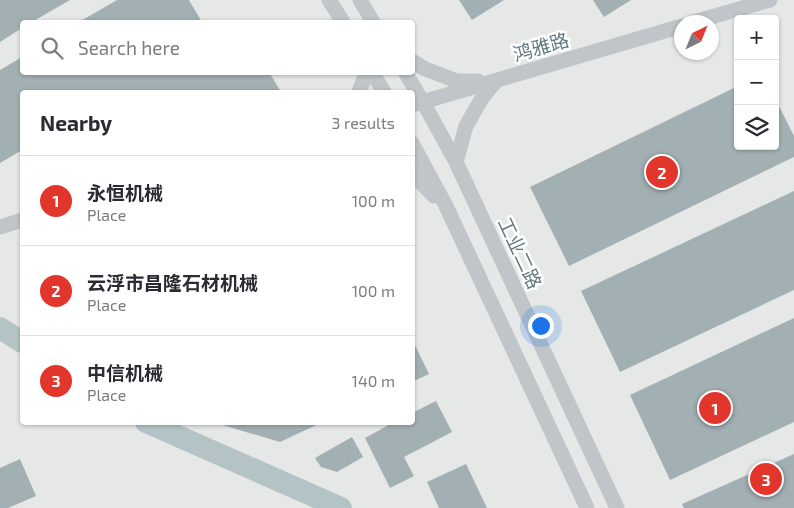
<!DOCTYPE html>
<html lang="en">
<head>
<meta charset="utf-8">
<style>
  :root { --surface:#fff; --page:#f2f2f3; --text:#2b2b33; --muted:#7c7c81; --line:#e1e1e2; --accent:#e2352c }
  body { margin:0; font-family:"Exo 2","Noto Sans SC",sans-serif; background:var(--page); color:var(--text) }
  .controls { position:absolute; right:15px; top:15px; display:grid; overflow:hidden; border-radius:5px; box-shadow:0 1px 4px #0004 }
  .controls button { width:45px; height:45px; display:grid; place-items:center; padding:0; border:0; border-bottom:1px solid var(--line); background:var(--surface); color:var(--text); font:25px sans-serif }
  .compass { position:absolute; left:674px; top:15px; width:45px; height:45px; border-radius:50%; background:var(--surface); box-shadow:0 1px 4px #0004; rotate:43deg }
  .you { position:absolute; left:540px; top:325px; width:18px; height:18px; margin:-12px; border:4px solid #fff; border-radius:50%; background:#1a73e8; box-shadow:0 0 0 8px #1a73e833 }
  .badge { display:grid; place-items:center; width:32px; height:32px; border-radius:50%; background:var(--accent); color:#fff; font-size:16px; font-weight:700 }
  .pin { position:absolute; translate:-50% -50%; border:2px solid #fff; box-shadow:0 1px 5px #0006 }
  .list { margin:0; padding:0; list-style:none }
  h2 { display:flex; justify-content:space-between; align-items:center; height:65px; margin:0; padding:0 20px; font-size:21px }
  h2 small { font-size:16px; font-weight:400; color:var(--muted) }
  .list li { display:grid; grid-template-columns:32px 1fr auto; gap:15px; align-items:center; box-sizing:border-box; height:90px; padding:0 20px; border-top:1px solid var(--line) }
  .list b { display:block; font-size:19px; white-space:nowrap }
  .list p { margin:0; font-size:16px; white-space:nowrap; color:var(--muted) }
  .list em { font-size:16px; font-style:normal; color:var(--muted) }
  .icon { flex:none; width:28px; height:28px; fill:none; stroke:currentColor; stroke-width:2; stroke-linecap:round; stroke-linejoin:round }
  .map { position:relative; flex:none; width:794px; height:508px; overflow:hidden }
  .search { position:absolute; background:var(--surface); box-shadow:0 1px 4px #0004; left:20px; top:20px; width:395px; height:55px; display:flex; align-items:center; gap:12px; box-sizing:border-box; padding:0 18px; border-radius:5px; color:var(--muted); font-size:19px }
  .panel { position:absolute; background:var(--surface); box-shadow:0 1px 4px #0004; left:20px; top:90px; width:395px; height:335px; border-radius:5px }
  .map>svg:first-child { display:block }
</style>
</head>
<body>
<div class="map">
<svg width="794" height="508" viewBox="0 0 794 508">
  <rect width="100%" height="100%" fill="#f8f8f6"/>
  <path fill="#e6e8e7" fill-rule="evenodd" d="M 0,0 L 794,0 L 794,508 L 0,508 ZM 738,19 L 775,19 L 775,146 L 738,146 ZM 22,22 L 412,22 L 412,72 L 22,72 ZM 682,22 L 712,22 L 712,52 L 682,52 ZM 22,92 L 412,92 L 412,422 L 22,422 Z"/>
  <g fill="none" stroke-linecap="round" stroke-linejoin="round">
    <path stroke="#b4c4c6" stroke-width="22" d="M 0,328 L 22,342
      M 146,422 L 341,508"/>
  </g>
  <path fill="#a3b0b3" d="M 0,0 L 70,0 L 32,22 L 22,22 L 22,28 L 0,42 Z
    M 117,0 L 189,0 L 202,22 L 79,22 Z
    M 459,0 L 504,0 L 472,20 Z
    M 593,0 L 631,0 L 604,17 Z
    M 22,57 L 22,72 L 269,72 L 281,92 L 22,92 L 22,150 L 0,163 L 0,70 Z
    M 738,86 L 738,146 L 775,146 L 775,98 L 794,136 L 794,157 L 569,266 L 530,187 Z
    M 794,191 L 794,290 L 620,372 L 581,291 Z
    M 794,318 L 794,422 L 670,480 L 630,395 Z
    M 412,339 L 429,374 L 412,382 Z
    M 436,401 L 452,432 L 404,457 L 414,476 L 390,488 L 365,438 L 394,422 L 412,422 L 412,413 Z
    M 212,422 L 323,422 L 280,442 Z
    M 352,437 L 363,457 L 337,472 L 321,467 L 315,458 Z
    M 794,454 L 794,508 L 684,508 L 682,504 Z
    M 20,459 L 36,496 L 8,508 L 0,508 L 0,468 Z
    M 466,464 L 487,508 L 439,508 L 427,482 Z"/>
  <g fill="none" stroke-linecap="round" stroke-linejoin="round">
    <path stroke="#bfc5c8" stroke-width="15" d="M 329,0 L 343,22
      M 360,0 L 373,22
      M 694,22 L 770,0
      M 412,61 L 425,69 L 457,81 L 478,81
      M 372,72 L 384,92
      M 405,72 L 423,102 L 456,162 L 617,508
      M 359,92 L 365,76 L 365,72
      M 412,105 L 682,26
      M 412,143 L 446,206 L 587,508
      M 456,162 L 466,126 L 482,98 L 497,80
      M 412,173 L 434,196
      M 0,227 L 22,220"/>
  </g>
  <g text-anchor="middle" stroke-width="5" stroke-linejoin="round" paint-order="stroke">
    <g font-size="19" fill="#637980" stroke="#fff">
      <text transform="translate(541 47) rotate(-16)" y="7">鸿雅路</text>
      <text transform="translate(520 253) rotate(65)" y="7">工业二路</text>
    </g>
  </g>
</svg>
<div class="controls">
<button>+</button>
<button>−</button>
<button><svg class="icon" aria-label="layers" viewBox="0 0 24 24"><path d="M12 4l9 5-9 5-9-5zM3 14l9 5 9-5"/></svg></button>
</div>
<svg class="compass" viewBox="-18 -18 36 36"><path d="M0-13l5 13h-10z" fill="#e53935"/><path d="M0 13l5-13h-10z" fill="#7c7c81"/></svg>
<div class="you"></div>
<div class="pin badge" style="left:715px;top:408px">1</div>
<div class="pin badge" style="left:662px;top:172px">2</div>
<div class="pin badge" style="left:766px;top:479px">3</div>
<div class="search"><svg class="icon" aria-label="search" viewBox="0 0 24 24"><circle cx="10" cy="10" r="6"/><path d="M15 15l6 6"/></svg>Search here</div>
<section class="panel">
<h2>Nearby<small>3 results</small></h2>
<ul class="list">
<li><span class="badge">1</span><div><b>永恒机械</b><p>Place</p></div><em>100 m</em></li>
<li><span class="badge">2</span><div><b>云浮市昌隆石材机械</b><p>Place</p></div><em>100 m</em></li>
<li><span class="badge">3</span><div><b>中信机械</b><p>Place</p></div><em>140 m</em></li>
</ul>
</section>
</div>
</body>
</html>
